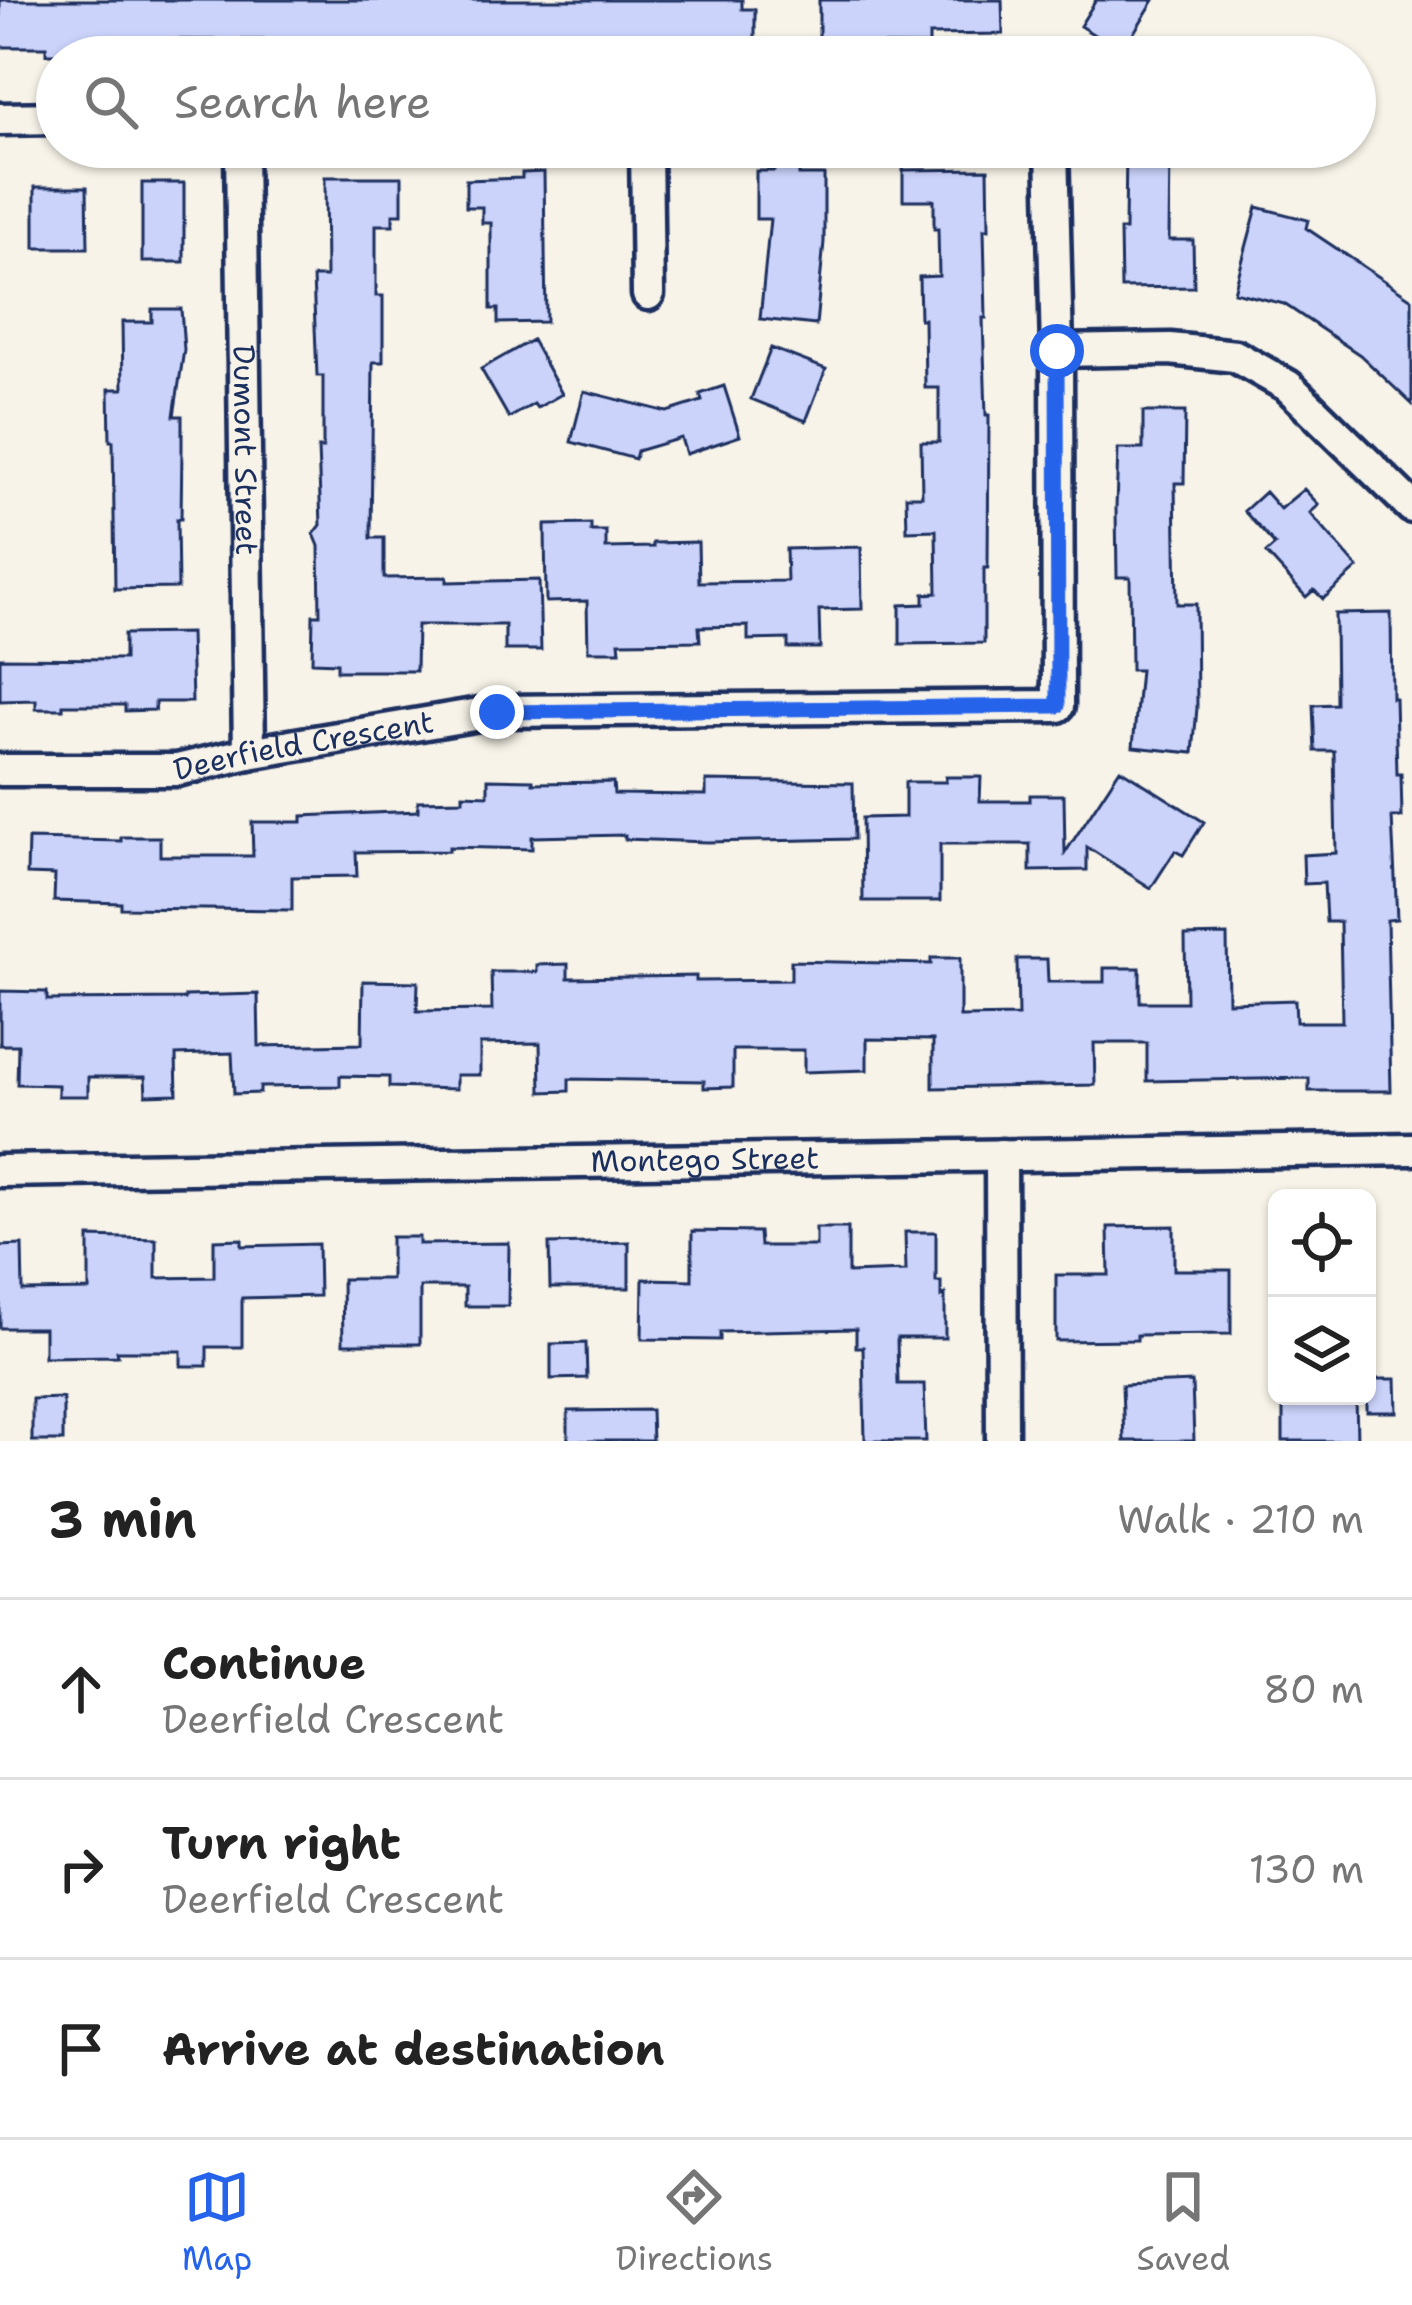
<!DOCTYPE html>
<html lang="en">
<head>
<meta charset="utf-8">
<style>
  :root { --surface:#fff; --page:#f2f2f2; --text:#222; --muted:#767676; --line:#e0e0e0; --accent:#2563eb }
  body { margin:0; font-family:"Shantell Sans",sans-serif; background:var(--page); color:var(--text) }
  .controls { position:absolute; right:36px; bottom:36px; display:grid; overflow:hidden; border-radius:18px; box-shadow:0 3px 9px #0004 }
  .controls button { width:108px; height:108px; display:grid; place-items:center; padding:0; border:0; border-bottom:3px solid var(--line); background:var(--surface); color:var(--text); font:60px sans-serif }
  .stop { position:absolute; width:36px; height:36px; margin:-27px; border:9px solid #2563eb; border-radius:50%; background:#fff }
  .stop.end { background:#2563eb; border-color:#fff; box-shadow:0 3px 12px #0008 }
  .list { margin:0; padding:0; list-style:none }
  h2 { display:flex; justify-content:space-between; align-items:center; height:156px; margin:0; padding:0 48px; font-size:51px }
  h2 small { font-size:39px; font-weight:400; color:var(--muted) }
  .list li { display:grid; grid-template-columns:78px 1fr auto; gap:36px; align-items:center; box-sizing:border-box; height:180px; padding:0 48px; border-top:3px solid var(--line) }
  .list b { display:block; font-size:45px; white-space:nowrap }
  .list p { margin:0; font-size:39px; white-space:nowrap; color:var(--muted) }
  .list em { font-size:39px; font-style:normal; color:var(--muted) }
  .icon { flex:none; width:66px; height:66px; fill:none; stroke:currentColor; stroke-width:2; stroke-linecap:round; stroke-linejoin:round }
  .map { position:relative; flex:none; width:1412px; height:1441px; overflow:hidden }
  .search { position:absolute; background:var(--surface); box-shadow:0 3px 9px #0004; left:36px; right:36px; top:36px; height:132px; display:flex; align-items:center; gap:30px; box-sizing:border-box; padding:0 42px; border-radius:66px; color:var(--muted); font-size:45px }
  .sheet { height:696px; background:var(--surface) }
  nav { display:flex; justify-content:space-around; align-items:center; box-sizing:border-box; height:168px; border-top:3px solid var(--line); background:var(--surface); font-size:33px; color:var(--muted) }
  nav a { display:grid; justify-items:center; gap:6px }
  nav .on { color:var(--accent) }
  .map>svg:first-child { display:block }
</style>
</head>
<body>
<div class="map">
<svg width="1412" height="1441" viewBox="0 0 1412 1441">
  <rect width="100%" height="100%" fill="#f7f3e8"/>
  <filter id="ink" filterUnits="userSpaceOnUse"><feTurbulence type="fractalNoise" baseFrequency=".00833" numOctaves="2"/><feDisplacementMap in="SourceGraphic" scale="24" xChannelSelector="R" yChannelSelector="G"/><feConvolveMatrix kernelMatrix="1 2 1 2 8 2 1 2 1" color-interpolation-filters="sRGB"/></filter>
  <g filter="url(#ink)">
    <path fill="#cbd3fb" stroke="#1b2f5e" stroke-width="3" d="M 0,0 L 742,0 L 742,9 L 755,9 L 755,40 L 602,39 L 603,43 L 455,46 L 455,43 L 361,43 L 361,49 L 293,51 L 292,40 L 95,39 L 94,54 L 46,54 L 46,47 L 0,47 Z
      M 819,0 L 1002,0 L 1003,34 L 929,35 L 929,45 L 819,44 Z
      M 1096,0 L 1154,0 L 1122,52 L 1080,26 Z
      M 1126,147 L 1170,147 L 1169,240 L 1193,240 L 1194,287 L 1121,288 L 1120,230 L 1125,230 Z
      M 774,167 L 799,168 L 799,175 L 824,175 L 824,242 L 816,325 L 760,319 L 770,219 L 756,219 L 756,171 L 774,171 Z
      M 988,169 L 989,229 L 984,229 L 986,318 L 983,318 L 986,415 L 989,415 L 988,568 L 984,568 L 984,643 L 900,644 L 900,605 L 924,604 L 924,594 L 937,593 L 936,530 L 907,531 L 906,496 L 922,496 L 921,442 L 939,442 L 939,388 L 925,388 L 924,319 L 920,319 L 919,277 L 939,276 L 938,229 L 934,229 L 934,200 L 903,200 L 903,170 Z
      M 544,172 L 546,322 L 498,323 L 498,309 L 491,309 L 491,223 L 482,223 L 482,207 L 466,207 L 466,180 L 522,178 L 522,173 Z
      M 325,177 L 402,177 L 402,214 L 393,214 L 393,225 L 376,225 L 376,296 L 383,296 L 383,362 L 373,362 L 371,538 L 384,538 L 384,578 L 447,577 L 447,582 L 539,580 L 541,650 L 505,650 L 505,625 L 417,625 L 416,671 L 337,671 L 337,663 L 312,662 L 313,615 L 320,615 L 319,546 L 314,534 L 321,525 L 318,448 L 323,448 L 323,376 L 317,376 L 313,277 L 326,277 Z
      M 142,183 L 184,183 L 184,262 L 142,262 Z
      M 35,187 L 87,187 L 88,248 L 35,248 Z
      M 1257,207 L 1308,220 L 1306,228 L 1412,299 L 1412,404 L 1360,355 L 1284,304 L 1234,292 Z
      M 152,309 L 181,309 L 184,350 L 174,416 L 182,416 L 182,448 L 181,519 L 177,519 L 178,588 L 115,589 L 113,441 L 110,441 L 109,389 L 123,389 L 122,322 L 152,322 Z
      M 532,340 L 562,394 L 537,408 L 534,404 L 509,418 L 481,369 Z
      M 771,348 L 826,369 L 806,421 L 751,399 Z
      M 724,386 L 740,436 L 686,454 L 681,438 L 637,451 L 635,459 L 571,442 L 584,391 L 667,412 L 702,401 L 700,394 Z
      M 1143,412 L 1185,412 L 1184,483 L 1175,483 L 1177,604 L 1196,604 L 1197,708 L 1193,753 L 1133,747 L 1140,670 L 1131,670 L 1130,577 L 1117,577 L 1116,508 L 1118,449 L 1143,449 Z
      M 1304,489 L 1319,505 L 1310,513 L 1358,568 L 1323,599 L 1314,590 L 1306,597 L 1266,553 L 1275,545 L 1244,511 L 1265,492 L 1280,509 Z
      M 591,524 L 591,531 L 606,531 L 606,548 L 653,547 L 653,543 L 698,542 L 699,582 L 787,581 L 786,549 L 861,547 L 862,609 L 819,610 L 820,648 L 788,648 L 788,639 L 748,640 L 748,626 L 699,627 L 700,641 L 619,642 L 620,651 L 588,651 L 587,601 L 546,602 L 545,525 Z
      M 1391,613 L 1392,698 L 1395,698 L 1397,774 L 1401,774 L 1402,817 L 1392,817 L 1397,919 L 1387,920 L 1391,1091 L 1309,1091 L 1309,1078 L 1147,1081 L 1147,1043 L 1094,1043 L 1095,1085 L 933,1088 L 933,1040 L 867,1039 L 867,1070 L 804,1072 L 804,1050 L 733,1050 L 733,1087 L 704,1088 L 704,1081 L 569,1079 L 569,1091 L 541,1092 L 540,1043 L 480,1044 L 480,1075 L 456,1075 L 456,1089 L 389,1087 L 389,1077 L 340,1076 L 340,1086 L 260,1087 L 260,1093 L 234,1094 L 232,1053 L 176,1055 L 177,1094 L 146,1095 L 145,1077 L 88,1077 L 88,1096 L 58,1096 L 58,1085 L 17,1084 L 18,1045 L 0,1045 L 0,991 L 47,992 L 47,1000 L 185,999 L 185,996 L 258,994 L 259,1046 L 362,1044 L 363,981 L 418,982 L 417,1011 L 492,1010 L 491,972 L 537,972 L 537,965 L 568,964 L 568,978 L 696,976 L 696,981 L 791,980 L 791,961 L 931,964 L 931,958 L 960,958 L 960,1017 L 1018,1016 L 1017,959 L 1047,959 L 1048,982 L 1104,982 L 1104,968 L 1140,968 L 1140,1002 L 1186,1002 L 1185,936 L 1227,935 L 1228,1002 L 1295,1000 L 1296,1022 L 1342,1022 L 1340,922 L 1326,922 L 1324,883 L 1304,884 L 1303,855 L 1336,853 L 1334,751 L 1315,751 L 1313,705 L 1336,704 L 1335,614 Z
      M 190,633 L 192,702 L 155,702 L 155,710 L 125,711 L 125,705 L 63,705 L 63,709 L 36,709 L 36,700 L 0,701 L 0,658 L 124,659 L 124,634 Z
      M 1120,769 L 1204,822 L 1183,855 L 1175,851 L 1151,888 L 1087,847 L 1087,870 L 1030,871 L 1030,844 L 940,844 L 940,901 L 863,901 L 862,818 L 905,817 L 905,782 L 946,782 L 946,777 L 981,777 L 980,801 L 1030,801 L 1030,795 L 1064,795 L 1065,853 Z
      M 488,779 L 533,780 L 533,783 L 613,782 L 614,794 L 706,795 L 706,781 L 853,783 L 854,839 L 707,842 L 625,839 L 625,835 L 532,837 L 532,849 L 449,847 L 449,851 L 356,852 L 357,876 L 292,877 L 292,910 L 121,908 L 121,903 L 54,901 L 55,875 L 27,874 L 28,839 L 121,841 L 121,837 L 160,837 L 160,856 L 253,856 L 252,822 L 302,822 L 302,816 L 418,811 L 418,801 L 463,800 L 463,794 L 488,795 Z
      M 1174,1226 L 1174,1270 L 1231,1270 L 1231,1334 L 1137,1335 L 1137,1340 L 1056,1341 L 1056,1275 L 1109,1275 L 1108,1227 Z
      M 816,1228 L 848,1228 L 848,1273 L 906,1271 L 905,1232 L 936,1232 L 936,1282 L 941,1282 L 941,1297 L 945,1294 L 945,1338 L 897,1338 L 898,1384 L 924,1384 L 926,1441 L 865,1441 L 863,1347 L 856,1347 L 856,1329 L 720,1332 L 720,1340 L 642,1339 L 643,1279 L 692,1280 L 692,1231 L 759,1232 L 760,1246 L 816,1246 Z
      M 89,1237 L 156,1239 L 156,1278 L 214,1277 L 214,1240 L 242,1239 L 242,1246 L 318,1244 L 319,1296 L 242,1298 L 242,1347 L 207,1347 L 207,1366 L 181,1366 L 181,1351 L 117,1351 L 118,1356 L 44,1357 L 44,1328 L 0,1328 L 0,1246 L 22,1245 L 23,1291 L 89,1290 Z
      M 391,1237 L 419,1237 L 419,1244 L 509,1243 L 508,1306 L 465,1306 L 465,1287 L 420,1287 L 420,1344 L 343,1344 L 342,1279 L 391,1279 Z
      M 629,1242 L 629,1288 L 550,1288 L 549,1244 Z
      M 586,1343 L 587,1378 L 551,1379 L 551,1344 Z
      M 1367,1379 L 1396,1379 L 1397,1412 L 1367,1412 Z
      M 1192,1382 L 1194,1441 L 1124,1441 L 1122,1385 Z
      M 1283,1396 L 1356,1396 L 1357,1441 L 1283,1441 Z
      M 63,1398 L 63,1441 L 32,1441 L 32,1399 Z
      M 651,1410 L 652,1441 L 568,1441 L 568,1411 Z"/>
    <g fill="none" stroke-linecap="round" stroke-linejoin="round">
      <g stroke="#1b2f5e" stroke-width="39">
        <g id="minor">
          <path d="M 0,119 L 57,118"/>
          <path id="s1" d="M 241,147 L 249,753"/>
          <path d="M 646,147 L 648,294"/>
          <path d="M 1057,351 L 1170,349 L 1235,356 L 1288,386 L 1412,507"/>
          <path id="s2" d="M 0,770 L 177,770 L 249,753 L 497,711 L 1058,706 L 1057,351 L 1052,147"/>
          <path d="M 1001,1155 L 1002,1441"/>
          <path id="s3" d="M 0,1171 L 1412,1149"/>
        </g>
      </g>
      <use href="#minor" stroke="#f7f3e8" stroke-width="30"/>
    </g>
  </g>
  <g fill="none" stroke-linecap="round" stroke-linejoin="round" filter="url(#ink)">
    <path stroke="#2563eb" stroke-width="15" d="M 497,712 L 1058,706 L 1057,351"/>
  </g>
  <g text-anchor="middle" stroke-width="9" stroke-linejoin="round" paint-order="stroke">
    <g font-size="30" fill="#1b2f5e" stroke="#f7f3e8">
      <text dy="10" stroke="none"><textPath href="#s1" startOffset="303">Dumont Street</textPath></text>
      <text dy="10" stroke="none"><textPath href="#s2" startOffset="306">Deerfield Crescent</textPath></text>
      <text dy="10" stroke="none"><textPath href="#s3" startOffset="705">Montego Street</textPath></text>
    </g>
  </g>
</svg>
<div class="controls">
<button><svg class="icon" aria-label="locate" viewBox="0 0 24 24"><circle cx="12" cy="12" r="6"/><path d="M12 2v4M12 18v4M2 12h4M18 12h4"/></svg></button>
<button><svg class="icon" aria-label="layers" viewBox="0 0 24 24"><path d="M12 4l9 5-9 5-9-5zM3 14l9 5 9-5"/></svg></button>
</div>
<div class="stop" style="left:1057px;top:351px"></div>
<div class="stop end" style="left:497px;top:712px"></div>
<div class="search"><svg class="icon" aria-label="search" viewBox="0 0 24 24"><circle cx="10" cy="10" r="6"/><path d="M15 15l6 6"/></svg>Search here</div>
</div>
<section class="sheet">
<h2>3 min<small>Walk · 210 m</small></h2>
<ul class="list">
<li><svg class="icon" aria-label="ahead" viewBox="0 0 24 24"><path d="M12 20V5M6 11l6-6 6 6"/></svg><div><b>Continue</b><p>Deerfield Crescent</p></div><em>80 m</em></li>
<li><svg class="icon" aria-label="right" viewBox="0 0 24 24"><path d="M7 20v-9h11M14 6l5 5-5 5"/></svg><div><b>Turn right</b><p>Deerfield Crescent</p></div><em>130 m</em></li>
<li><svg class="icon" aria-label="arrive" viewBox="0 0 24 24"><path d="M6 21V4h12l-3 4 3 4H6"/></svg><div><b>Arrive at destination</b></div></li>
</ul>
</section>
<nav>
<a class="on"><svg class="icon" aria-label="map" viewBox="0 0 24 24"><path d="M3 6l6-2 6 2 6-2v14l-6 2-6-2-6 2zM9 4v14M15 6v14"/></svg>Map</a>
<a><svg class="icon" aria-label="directions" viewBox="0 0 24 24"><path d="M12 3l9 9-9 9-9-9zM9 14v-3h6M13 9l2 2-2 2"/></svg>Directions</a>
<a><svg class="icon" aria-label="saved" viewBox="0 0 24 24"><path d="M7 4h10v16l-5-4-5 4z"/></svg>Saved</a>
</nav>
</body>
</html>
